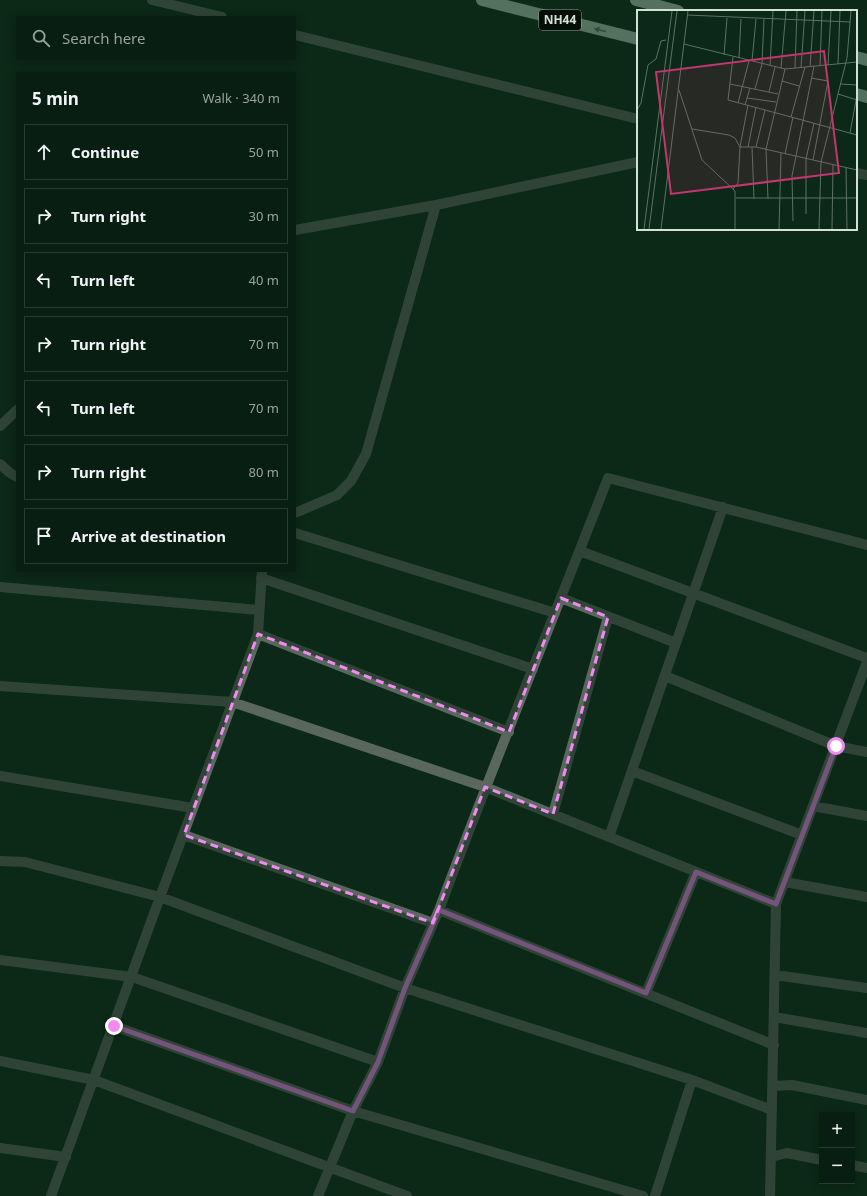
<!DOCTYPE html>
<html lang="en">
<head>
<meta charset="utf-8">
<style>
  :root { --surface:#091e12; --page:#12271b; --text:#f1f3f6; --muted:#99a29f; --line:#293c32 }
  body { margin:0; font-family:"Noto Sans",sans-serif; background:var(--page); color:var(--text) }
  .controls { position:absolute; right:12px; bottom:12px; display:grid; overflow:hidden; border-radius:0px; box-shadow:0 2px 10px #0003 }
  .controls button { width:36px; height:36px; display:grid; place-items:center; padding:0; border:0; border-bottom:1px solid var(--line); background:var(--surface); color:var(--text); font:20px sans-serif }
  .stop { position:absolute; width:12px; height:12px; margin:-9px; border:3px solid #f28af2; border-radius:50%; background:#fff }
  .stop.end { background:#f28af2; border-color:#fff; box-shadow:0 1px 4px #0008 }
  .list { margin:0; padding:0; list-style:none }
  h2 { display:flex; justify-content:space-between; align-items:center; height:52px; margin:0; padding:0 16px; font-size:17px }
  h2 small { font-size:13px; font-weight:400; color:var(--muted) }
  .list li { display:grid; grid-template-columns:26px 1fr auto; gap:12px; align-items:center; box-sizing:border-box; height:56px; margin:0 8px 8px; padding:0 8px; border:1px solid var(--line); border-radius:0px }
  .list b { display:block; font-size:15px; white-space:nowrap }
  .list em { font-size:13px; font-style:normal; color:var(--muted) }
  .icon { flex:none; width:22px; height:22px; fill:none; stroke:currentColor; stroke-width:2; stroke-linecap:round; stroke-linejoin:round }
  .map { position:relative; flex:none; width:867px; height:1196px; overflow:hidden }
  .search { position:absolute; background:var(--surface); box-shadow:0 2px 10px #0003; left:16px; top:16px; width:280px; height:44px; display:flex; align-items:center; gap:10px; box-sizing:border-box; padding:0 14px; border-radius:0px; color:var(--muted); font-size:15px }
  .panel { position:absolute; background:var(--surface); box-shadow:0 2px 10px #0003; left:16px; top:72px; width:280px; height:500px; border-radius:0px }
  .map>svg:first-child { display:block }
</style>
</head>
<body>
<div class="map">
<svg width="867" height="1196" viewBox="0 0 867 1196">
  <rect width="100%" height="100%" fill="#0c2818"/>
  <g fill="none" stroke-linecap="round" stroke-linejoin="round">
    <path stroke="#5a675e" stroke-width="10" d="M 152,0 L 222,17
      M 295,35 L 638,119
      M 856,173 L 867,175
      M 295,230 L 436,205 L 638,162
      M 0,426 L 17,410
      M 0,464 L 10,473 L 17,477
      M 295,513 L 337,495 L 351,481 L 366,454 L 436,205
      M 295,533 L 555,613
      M 580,551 L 867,658
      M 261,578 L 533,669
      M 0,587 L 259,610
      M 561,598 L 676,643
      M 258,634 L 509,732
      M 665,676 L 836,746 L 867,752
      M 0,686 L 232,702 L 485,787 L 776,904
      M 632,771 L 802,835
      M 0,776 L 193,808
      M 813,806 L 867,816
      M 553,814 L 608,617
      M 184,835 L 433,923
      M 609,837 L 723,507
      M 0,861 L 25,862 L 160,897 L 405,988 L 692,1080 L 772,1110
      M 785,882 L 867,897
      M 439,910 C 493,765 552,622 608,478 L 867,545
      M 0,960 L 132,977 L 378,1062
      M 775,975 L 867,988
      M 646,993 L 696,872
      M 774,1017 L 867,1033
      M 114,1026 L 353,1111 L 643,1196
      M 0,1061 L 94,1080 L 407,1196
      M 773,1086 L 792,1085 L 867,1100
      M 0,1148 L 66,1157
      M 771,1157 L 787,1153 L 822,1160
      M 852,1165 L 867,1168
      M 51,1196 L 160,897 L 258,634 L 262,571
      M 318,1196 L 353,1111 L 378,1062 L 405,988 L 439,910 L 774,1045
      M 655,1196 L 692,1080
      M 770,1196 L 776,904 L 867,662"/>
    <path stroke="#a8c9b4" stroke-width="12" d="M 482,0 L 638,39
      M 636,0 L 678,11
      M 856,57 L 867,60
      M 856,94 L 867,97"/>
  </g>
  <defs><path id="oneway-solid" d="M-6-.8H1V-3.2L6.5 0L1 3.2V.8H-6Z"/></defs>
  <use fill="#5e7566" href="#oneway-solid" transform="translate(600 30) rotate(-166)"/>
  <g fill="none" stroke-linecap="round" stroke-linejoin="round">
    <path stroke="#f28af2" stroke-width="5" d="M 114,1026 L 353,1111 L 378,1062 L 405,988 L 439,910 L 646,993 L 696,872 L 776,904 L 836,746"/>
  </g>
  <path d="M0 0H867V1196H0ZM 561,598 L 608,617 L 553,814 L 485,787 L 433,923 L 184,835 L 258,634 L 509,732 Z" fill="#0c2818" fill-opacity=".55" fill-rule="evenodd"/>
  <path fill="none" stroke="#f28af2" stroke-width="3" stroke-dasharray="8 5" stroke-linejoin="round" d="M 561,598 L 608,617 L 553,814 L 485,787 L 433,923 L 184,835 L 258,634 L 509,732 Z"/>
  <g text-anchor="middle" stroke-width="3" stroke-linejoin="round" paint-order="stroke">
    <rect fill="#040e07" stroke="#94a298" stroke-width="1" x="539" y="10" width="42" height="20" rx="3"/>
    <g font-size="12" font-weight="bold" fill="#d1e1d6">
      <text x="560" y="24">NH44</text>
    </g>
  </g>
  <g transform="translate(637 10)">
    <rect width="220" height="220" fill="#0c2818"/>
    <path fill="none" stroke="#5b7264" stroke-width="1" d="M 50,5 L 213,12M 47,34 L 148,59 L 220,52M 87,45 L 90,8M 96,47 L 91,90 L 154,107M 102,48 L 104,9M 115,51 L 119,9M 201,54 L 203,1M 191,55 L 194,1M 133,56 L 136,1M 183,56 L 185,1M 168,57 L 154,107 L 220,125M 173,57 L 177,1M 144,58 L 149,1M 158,58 L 160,1M 164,58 L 168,1M 174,68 L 191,71 L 176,150M 145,71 L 162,76M 93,74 L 141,84M 203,74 L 220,75M 118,79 L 125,54 L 127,9M 42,80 L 65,150 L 98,181 L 98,219M 132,82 L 138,57M 201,84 L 220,90M 110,88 L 139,92M 101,93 L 112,51M 108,95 L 113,78M 0,100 L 4,93 L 11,55 L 19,49 L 24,31 L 29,30M 55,119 L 92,125 L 98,128 L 103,137 L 119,137 L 220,160M 213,123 L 220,85M 111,137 L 119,97M 115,137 L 117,189M 119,137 L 128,100M 148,144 L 156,107M 209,158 L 210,219M 96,179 L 101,173 L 103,137 L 111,95M 99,188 L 220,188M 131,189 L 129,139 L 148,59M 169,204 L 169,149 L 177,113M 156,211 L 155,166 L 177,56M 7,219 L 35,1M 12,219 L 40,1M 24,219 L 51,1M 142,219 L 144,143M 182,219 L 184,152 L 210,48 L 214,1M 195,219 L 196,155"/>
    <path fill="#c4366d" fill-opacity="0.15" stroke="#c4366d" stroke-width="2" d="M 187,41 L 202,163 L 34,184 L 19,62 Z"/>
    <rect width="220" height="220" fill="none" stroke="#d1e1d6" stroke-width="2"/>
  </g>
</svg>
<div class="controls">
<button>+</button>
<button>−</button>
</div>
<div class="stop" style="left:836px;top:746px"></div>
<div class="stop end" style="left:114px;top:1026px"></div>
<div class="search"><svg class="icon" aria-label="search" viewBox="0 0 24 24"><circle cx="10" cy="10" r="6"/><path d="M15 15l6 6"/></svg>Search here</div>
<section class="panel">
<h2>5 min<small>Walk · 340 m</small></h2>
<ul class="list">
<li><svg class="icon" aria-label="ahead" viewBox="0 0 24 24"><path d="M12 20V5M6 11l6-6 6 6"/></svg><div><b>Continue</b></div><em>50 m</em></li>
<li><svg class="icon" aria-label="right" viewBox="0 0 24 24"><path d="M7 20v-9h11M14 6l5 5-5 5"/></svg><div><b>Turn right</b></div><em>30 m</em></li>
<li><svg class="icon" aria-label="left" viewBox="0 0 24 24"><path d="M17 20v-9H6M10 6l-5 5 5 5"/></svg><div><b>Turn left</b></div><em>40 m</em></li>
<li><svg class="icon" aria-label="right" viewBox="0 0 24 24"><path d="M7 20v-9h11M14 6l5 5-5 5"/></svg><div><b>Turn right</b></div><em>70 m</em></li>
<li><svg class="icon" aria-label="left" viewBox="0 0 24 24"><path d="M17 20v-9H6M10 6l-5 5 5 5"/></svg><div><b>Turn left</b></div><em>70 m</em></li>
<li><svg class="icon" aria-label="right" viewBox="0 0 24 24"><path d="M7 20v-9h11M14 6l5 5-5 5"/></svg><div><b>Turn right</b></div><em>80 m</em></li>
<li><svg class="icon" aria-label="arrive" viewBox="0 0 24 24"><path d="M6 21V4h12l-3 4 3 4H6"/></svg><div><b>Arrive at destination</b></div></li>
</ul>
</section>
</div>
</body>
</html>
